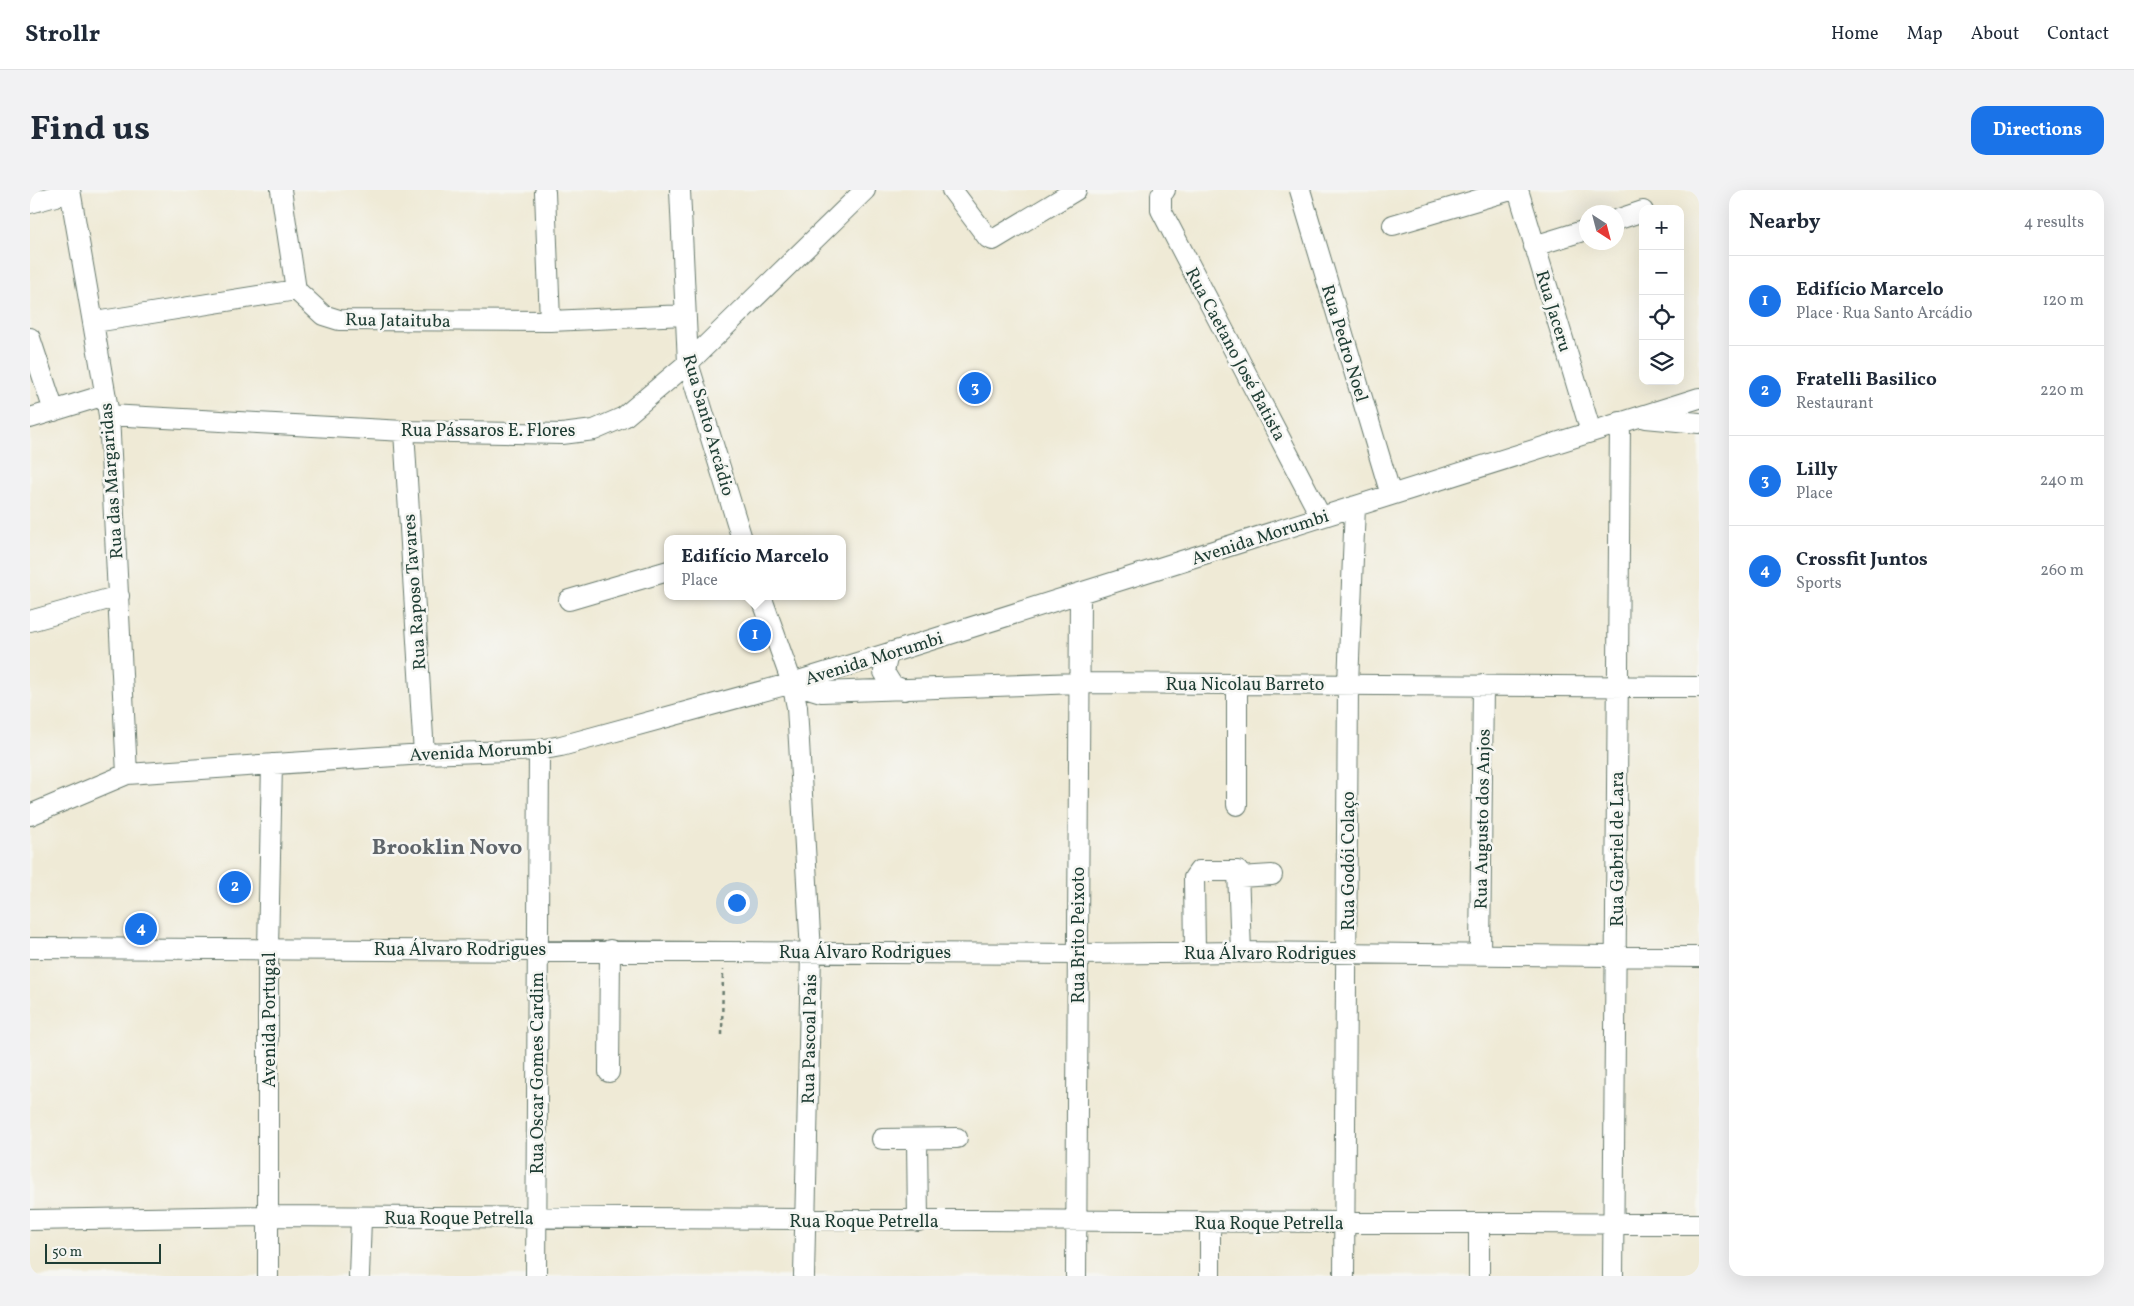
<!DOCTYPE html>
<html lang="en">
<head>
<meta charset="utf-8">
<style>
  :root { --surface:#fff; --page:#f2f2f3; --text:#1f2937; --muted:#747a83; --line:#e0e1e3; --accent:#1a73e8 }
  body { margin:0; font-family:Vollkorn,serif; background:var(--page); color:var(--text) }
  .controls { position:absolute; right:15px; top:15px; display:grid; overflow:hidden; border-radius:10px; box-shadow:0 5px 20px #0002 }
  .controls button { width:45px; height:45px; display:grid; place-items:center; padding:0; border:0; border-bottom:1px solid var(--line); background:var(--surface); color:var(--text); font:25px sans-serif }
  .compass { position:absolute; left:1549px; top:15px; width:45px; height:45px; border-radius:50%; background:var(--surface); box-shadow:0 5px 20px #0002; rotate:144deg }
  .scale { position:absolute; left:15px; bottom:12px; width:116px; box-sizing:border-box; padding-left:5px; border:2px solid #1f3d34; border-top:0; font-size:14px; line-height:18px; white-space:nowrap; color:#1f3d34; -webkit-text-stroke:4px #f6f6f2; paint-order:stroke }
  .you { position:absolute; left:706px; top:712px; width:18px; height:18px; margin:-12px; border:4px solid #fff; border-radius:50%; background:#1a73e8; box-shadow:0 0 0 8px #1a73e833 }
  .badge { display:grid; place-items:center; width:32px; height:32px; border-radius:50%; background:var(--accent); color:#fff; font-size:16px; font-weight:700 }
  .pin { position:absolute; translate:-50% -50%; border:2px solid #fff; box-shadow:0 1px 5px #0006 }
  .popup { position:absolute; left:634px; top:345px; width:182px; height:65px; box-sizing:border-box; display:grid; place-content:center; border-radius:10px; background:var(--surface); filter:drop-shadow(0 1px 4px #0005); font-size:16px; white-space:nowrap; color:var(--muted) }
  .popup b { font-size:19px; color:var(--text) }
  .popup::after { content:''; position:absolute; left:50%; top:100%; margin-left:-10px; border:10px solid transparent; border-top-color:var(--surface) }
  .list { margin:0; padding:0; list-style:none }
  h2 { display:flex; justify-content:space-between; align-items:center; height:65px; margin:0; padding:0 20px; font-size:21px }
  h2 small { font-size:16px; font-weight:400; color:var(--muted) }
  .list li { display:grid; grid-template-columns:32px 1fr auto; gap:15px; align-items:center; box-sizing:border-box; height:90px; padding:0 20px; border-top:1px solid var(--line) }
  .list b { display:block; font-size:19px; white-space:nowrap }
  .list p { margin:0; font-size:16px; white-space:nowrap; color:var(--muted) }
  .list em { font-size:16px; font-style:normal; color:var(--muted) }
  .icon { flex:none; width:28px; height:28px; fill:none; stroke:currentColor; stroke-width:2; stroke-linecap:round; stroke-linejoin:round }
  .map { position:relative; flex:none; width:1669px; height:1086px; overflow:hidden; border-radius:15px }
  header { display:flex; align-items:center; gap:30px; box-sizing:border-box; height:70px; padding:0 25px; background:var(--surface); border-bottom:1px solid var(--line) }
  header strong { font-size:24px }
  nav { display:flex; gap:28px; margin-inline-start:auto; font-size:18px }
  .intro { display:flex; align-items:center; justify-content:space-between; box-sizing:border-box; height:120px; padding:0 30px }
  h1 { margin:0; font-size:35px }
  .button { padding:12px 22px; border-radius:15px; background:var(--accent); color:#fff; font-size:18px; font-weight:700 }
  main { display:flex; gap:30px; padding:0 30px }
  aside { flex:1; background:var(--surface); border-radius:15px; box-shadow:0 5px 20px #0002 }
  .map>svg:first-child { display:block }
</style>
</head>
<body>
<header>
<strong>Strollr</strong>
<nav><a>Home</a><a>Map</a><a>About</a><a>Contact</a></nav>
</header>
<div class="intro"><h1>Find us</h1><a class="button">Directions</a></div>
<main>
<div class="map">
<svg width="1669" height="1086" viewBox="0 0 1669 1086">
  <rect width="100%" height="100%" fill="#f6f6f2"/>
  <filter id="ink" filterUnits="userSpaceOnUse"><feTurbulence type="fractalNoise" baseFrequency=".02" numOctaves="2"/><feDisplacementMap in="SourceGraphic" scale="10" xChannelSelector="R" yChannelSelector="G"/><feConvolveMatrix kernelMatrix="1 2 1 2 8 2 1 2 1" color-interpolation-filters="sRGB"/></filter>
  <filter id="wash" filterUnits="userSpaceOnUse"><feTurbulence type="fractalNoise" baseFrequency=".0096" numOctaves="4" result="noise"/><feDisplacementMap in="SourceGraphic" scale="20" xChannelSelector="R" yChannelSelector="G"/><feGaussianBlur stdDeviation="1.12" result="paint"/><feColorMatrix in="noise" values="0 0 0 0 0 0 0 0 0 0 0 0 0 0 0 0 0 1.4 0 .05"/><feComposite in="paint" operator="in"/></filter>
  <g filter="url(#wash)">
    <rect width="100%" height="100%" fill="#efead6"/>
  </g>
  <g filter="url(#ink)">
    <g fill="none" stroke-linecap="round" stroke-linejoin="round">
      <g stroke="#687a6d" stroke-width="22">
        <path id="minor" d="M 40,0 L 79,225 L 97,584
          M 251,0 L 266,100
          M 650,0 L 658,173 L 712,349
          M 922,0 L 958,48 L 963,50 L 1046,0
          M 1135,0 L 1131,5 L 1131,20 L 1291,327
          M 1270,0 L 1361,305
          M 1488,0 L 1561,242
          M 515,2 L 520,131
          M 0,13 L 40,2
          M 1586,30 L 1613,21
          M 1363,35 L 1481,0
          M 1504,56 L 1556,40
          M 65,132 L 266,100 L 293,125 L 309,130 L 520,131 L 655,125
          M 0,148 L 24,221
          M 79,225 L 374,241 L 532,244 L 564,240 L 594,227 L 658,173 L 835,0
          M 0,228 L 75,205
          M 1616,228 L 1669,233
          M 374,241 L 394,564
          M 731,406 L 762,493 L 767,517 L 781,762 L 774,1086
          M 539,410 L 638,381
          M 0,431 L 89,406
          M 862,462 L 857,468 L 854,482 L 862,495 L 874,500
          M 762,493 L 791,502 L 1048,493 L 1669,497
          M 1207,615 L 1207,494
          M 0,625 L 97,584 L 394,564 L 509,560 L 531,556 L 762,493 L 869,460 L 1669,208
          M 1210,687 L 1242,685
          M 0,758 L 1048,764 L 1211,762 L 1669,767
          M 1165,762 L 1164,688 L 1169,681 L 1208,681 L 1211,762
          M 1450,764 L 1453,495
          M 579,882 L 580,760
          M 852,949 L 927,948
          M 887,950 L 888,1031
          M 0,1030 L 239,1026 L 1669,1034
          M 238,1086 L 238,758 L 242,574
          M 329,1086 L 331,1028
          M 506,1086 L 509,560
          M 1046,1086 L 1050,404
          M 1180,1086 L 1180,1032
          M 1314,1086 L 1318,494 L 1325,316
          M 1449,1086 L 1449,1033
          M 1583,1086 L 1590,232"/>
      </g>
      <path stroke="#687a6d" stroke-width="2.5" stroke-dasharray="4 4" stroke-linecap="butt" d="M 692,845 L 693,780"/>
      <use href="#minor" stroke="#fff" stroke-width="20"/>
    </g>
  </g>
  <g text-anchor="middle" stroke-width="5" stroke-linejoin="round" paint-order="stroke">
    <g font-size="18" fill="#1f3d34" stroke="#f6f6f2">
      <text transform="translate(1524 121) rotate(73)" y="6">Rua Jaceru</text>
      <text transform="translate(368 130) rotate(1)" y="6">Rua Jataituba</text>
      <text transform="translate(1315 153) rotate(73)" y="6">Rua Pedro Noel</text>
      <text transform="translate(1206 164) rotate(62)" y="6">Rua Caetano José Batista</text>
      <text transform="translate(679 235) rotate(74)" y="6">Rua Santo Arcádio</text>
      <text x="458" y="246">Rua Pássaros E. Flores</text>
      <text transform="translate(81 291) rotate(-94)" y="6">Rua das Margaridas</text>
      <text transform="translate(1230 347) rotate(-18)" y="6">Avenida Morumbi</text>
      <text transform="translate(384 402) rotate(-94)" y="6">Rua Raposo Tavares</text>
      <text transform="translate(844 468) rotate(-17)" y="6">Avenida Morumbi</text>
      <text x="1215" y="500">Rua Nicolau Barreto</text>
      <text transform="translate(451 561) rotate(-3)" y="6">Avenida Morumbi</text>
      <text transform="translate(1452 629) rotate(-89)" y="6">Rua Augusto dos Anjos</text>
      <text transform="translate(1587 659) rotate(-90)" y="6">Rua Gabriel de Lara</text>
      <text transform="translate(1318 671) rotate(-90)" y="6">Rua Godói Colaço</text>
      <text transform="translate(1048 745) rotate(-90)" y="6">Rua Brito Peixoto</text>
      <text x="430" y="765">Rua Álvaro Rodrigues</text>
      <text x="835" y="768">Rua Álvaro Rodrigues</text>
      <text x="1240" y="769">Rua Álvaro Rodrigues</text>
      <text transform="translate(239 830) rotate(-90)" y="6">Avenida Portugal</text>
      <text transform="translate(779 849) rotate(-89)" y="6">Rua Pascoal Pais</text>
      <text transform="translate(507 883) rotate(-90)" y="6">Rua Oscar Gomes Cardim</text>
      <text x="429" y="1034">Rua Roque Petrella</text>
      <text x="834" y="1037">Rua Roque Petrella</text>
      <text x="1239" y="1039">Rua Roque Petrella</text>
    </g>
    <g font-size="22" font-weight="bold" fill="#5f656a" stroke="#f6f6f2">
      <text x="417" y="664">Brooklin Novo</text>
    </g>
  </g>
</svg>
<div class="controls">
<button>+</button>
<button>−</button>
<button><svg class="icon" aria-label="locate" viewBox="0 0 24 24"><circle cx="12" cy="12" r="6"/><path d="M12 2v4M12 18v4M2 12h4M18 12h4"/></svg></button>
<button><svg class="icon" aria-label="layers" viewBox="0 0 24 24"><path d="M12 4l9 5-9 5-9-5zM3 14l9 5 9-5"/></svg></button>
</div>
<svg class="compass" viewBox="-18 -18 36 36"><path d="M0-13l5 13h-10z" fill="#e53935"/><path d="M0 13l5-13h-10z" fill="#747a83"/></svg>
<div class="scale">50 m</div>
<div class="you"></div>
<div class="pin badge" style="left:725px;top:445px">1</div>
<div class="popup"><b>Edifício Marcelo</b>Place</div>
<div class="pin badge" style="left:205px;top:697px">2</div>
<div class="pin badge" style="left:945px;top:198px">3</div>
<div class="pin badge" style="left:111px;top:739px">4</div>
</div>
<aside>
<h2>Nearby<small>4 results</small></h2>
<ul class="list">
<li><span class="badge">1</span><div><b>Edifício Marcelo</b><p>Place · Rua Santo Arcádio</p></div><em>120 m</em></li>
<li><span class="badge">2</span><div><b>Fratelli Basilico</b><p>Restaurant</p></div><em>220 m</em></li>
<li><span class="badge">3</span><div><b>Lilly</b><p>Place</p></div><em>240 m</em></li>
<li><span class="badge">4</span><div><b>Crossfit Juntos</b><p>Sports</p></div><em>260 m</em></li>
</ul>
</aside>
</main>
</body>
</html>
